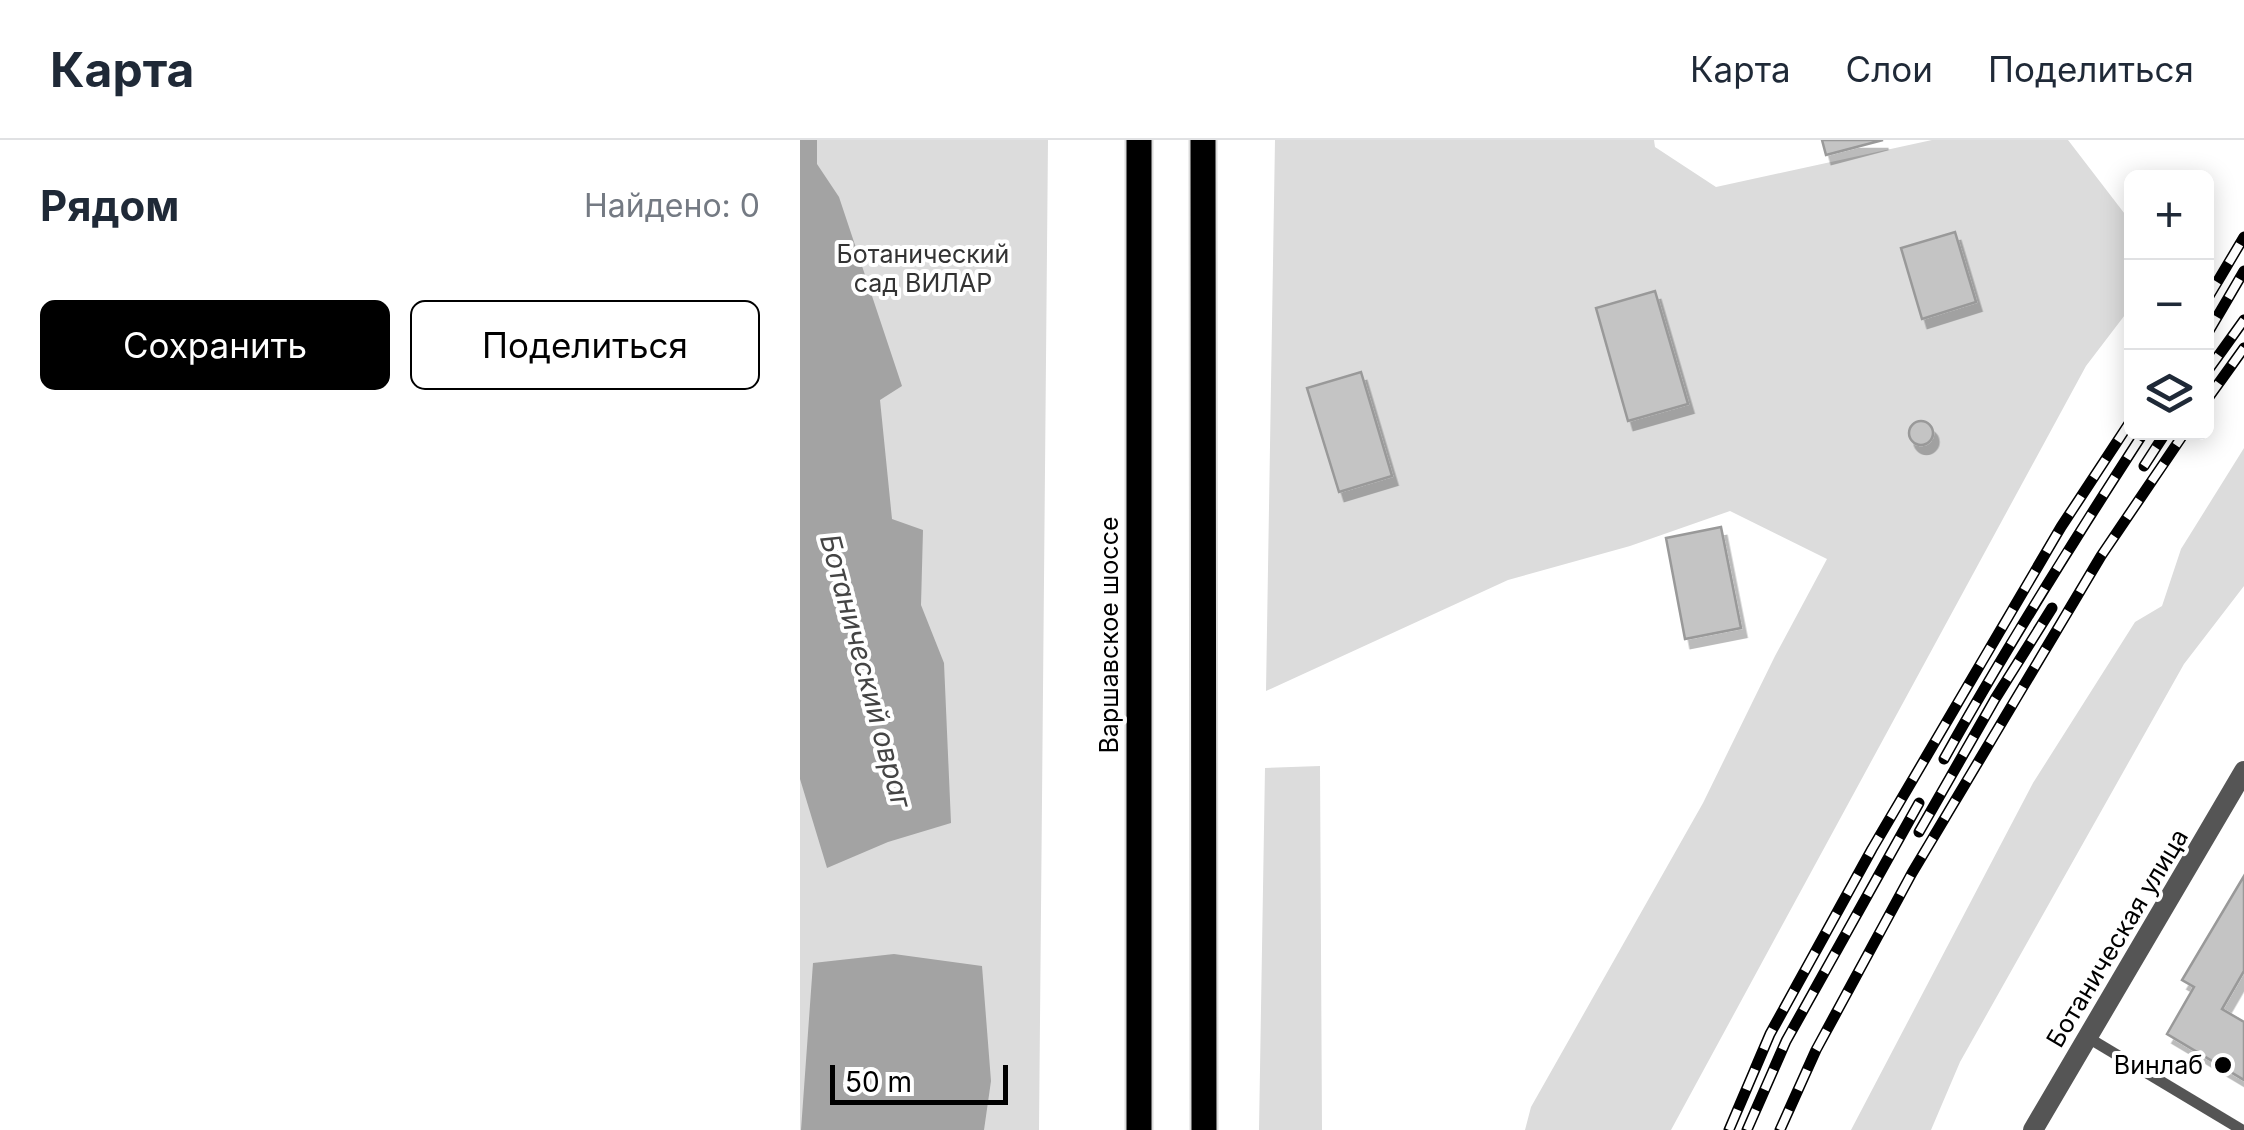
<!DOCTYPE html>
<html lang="ru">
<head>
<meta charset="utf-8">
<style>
  :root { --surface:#fff; --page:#f6f6f7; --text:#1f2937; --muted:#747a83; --line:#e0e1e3; --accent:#000 }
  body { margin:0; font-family:Inter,sans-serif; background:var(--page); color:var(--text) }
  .controls { position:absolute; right:30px; top:30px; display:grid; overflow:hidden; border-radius:15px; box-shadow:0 5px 25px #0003 }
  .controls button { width:90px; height:90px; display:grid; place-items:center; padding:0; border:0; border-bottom:2px solid var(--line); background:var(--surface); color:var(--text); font:50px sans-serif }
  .scale { position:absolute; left:30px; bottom:25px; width:178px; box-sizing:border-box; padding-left:10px; border:5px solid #000; border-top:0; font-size:28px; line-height:35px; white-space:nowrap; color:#000; -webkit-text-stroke:8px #fff; paint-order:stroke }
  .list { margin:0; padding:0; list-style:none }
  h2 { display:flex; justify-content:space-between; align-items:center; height:130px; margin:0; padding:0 40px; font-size:42px }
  h2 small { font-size:32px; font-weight:400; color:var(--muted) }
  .actions { display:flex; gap:20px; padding:30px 40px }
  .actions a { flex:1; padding:22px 0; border:2px solid var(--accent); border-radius:15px; text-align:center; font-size:35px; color:var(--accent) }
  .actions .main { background:var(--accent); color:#fff }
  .icon { flex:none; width:55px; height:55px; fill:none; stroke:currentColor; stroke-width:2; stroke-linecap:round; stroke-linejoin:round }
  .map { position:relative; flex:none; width:1444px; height:990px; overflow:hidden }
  header { display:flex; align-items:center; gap:60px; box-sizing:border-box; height:140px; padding:0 50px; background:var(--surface); border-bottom:2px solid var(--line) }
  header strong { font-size:48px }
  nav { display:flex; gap:55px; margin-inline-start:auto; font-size:35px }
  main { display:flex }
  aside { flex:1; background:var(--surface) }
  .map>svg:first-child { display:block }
</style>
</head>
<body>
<header>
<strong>Карта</strong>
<nav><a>Карта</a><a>Слои</a><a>Поделиться</a></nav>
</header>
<main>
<aside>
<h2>Рядом<small>Найдено: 0</small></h2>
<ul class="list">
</ul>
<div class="actions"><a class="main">Сохранить</a><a>Поделиться</a></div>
</aside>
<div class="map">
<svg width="1444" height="990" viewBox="0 0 1444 990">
  <defs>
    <filter id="shadow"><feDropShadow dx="5.5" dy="9" stdDeviation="0" flood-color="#0004"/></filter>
  </defs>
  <rect width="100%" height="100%" fill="#fff"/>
  <path fill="#dcdcdc" d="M 0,0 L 248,0 L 239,990 L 0,990 Z
    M 475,0 L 854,0 L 855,7 L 916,47 L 1132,0 L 1268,0 L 1331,82 L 1331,167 L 1286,226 L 871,990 L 725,990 L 731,967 L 903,663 L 975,516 L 1027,419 L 930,371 L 830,406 L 708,440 L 466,551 Z
    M 1444,308 L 1444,446 L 1384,524 L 1160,922 L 1131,990 L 1051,990 L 1233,643 L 1335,482 L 1362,466 L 1381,409 Z
    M 520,626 L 522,990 L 459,990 L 465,628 Z"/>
  <path fill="#a3a3a3" d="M 0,0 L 17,0 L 17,24 L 39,57 L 102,246 L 80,260 L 92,379 L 123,390 L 121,465 L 144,523 L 151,683 L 88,702 L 27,728 L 0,639 Z
    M 94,814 L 182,826 L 191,941 L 184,990 L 1,990 L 13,823 Z"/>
  <path fill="#c4c4c4" stroke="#999" stroke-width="2.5" filter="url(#shadow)" d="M 1022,0 L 1083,0 L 1026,15 Z
    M 1155,92 L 1176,162 L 1122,179 L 1101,108 Z
    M 855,151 L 888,264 L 828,281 L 796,168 Z
    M 561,232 L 592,336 L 539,352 L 507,248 Z
    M1109 293a12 12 0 1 1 24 0a12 12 0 1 1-24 0Z
    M 921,387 L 941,488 L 885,499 L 866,398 Z
    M 1444,736 L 1444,831 L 1422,869 L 1444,882 L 1444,940 L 1367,894 L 1394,847 L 1382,840 Z"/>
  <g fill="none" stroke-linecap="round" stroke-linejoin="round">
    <g stroke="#dbdbdb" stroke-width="29">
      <path id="primary" d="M 403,0 L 404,990
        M 339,990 L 339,0"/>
    </g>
    <path stroke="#555" stroke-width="11" d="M 1287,897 L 1442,990"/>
    <path stroke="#555" stroke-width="20" d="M 1233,990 L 1444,631"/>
    <use href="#primary" stroke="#000" stroke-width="25"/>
    <g stroke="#000" stroke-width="11">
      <path id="rail" d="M 1406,161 L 1444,97
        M 1406,196 L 1444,131
        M 1406,233 L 1444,180
        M 1406,261 L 1444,208
        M 1344,326 L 1366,292
        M 1144,619 C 1206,508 1274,400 1344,292
        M 1119,692 L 1195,559 L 1252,468
        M 929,990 L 970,894 L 1072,709 L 1261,387 L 1332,279
        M 947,990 L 986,901 L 1119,663
        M 980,990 L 1016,910 L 1112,733 L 1301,416 L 1385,292"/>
    </g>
    <use href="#rail" stroke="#fff" stroke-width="8" stroke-dasharray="22" stroke-linecap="butt"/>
  </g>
  <circle fill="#000" stroke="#fff" stroke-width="4" cx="1423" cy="925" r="10"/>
  <g text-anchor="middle" stroke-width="8" stroke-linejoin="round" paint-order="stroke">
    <g font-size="25" fill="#333" stroke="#fff">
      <text x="123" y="123">Ботанический<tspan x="123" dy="29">сад ВИЛАР</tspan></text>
    </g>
    <g font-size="25" fill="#000" stroke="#fff">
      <text transform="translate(309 495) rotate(-90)" y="9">Варшавское шоссе</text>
      <text transform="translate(1317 798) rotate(-59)" y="9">Ботаническая улица</text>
    </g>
    <g font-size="25" fill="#000" stroke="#fff" text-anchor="end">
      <text x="1403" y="934">Винлаб</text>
    </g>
    <g font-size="28" font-style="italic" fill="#444" stroke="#fff">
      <text transform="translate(66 531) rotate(75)" y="10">Ботанический овраг</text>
    </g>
  </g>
</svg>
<div class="controls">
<button>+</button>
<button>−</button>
<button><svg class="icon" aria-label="layers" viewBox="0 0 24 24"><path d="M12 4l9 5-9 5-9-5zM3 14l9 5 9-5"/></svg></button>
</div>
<div class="scale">50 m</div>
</div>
</main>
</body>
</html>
